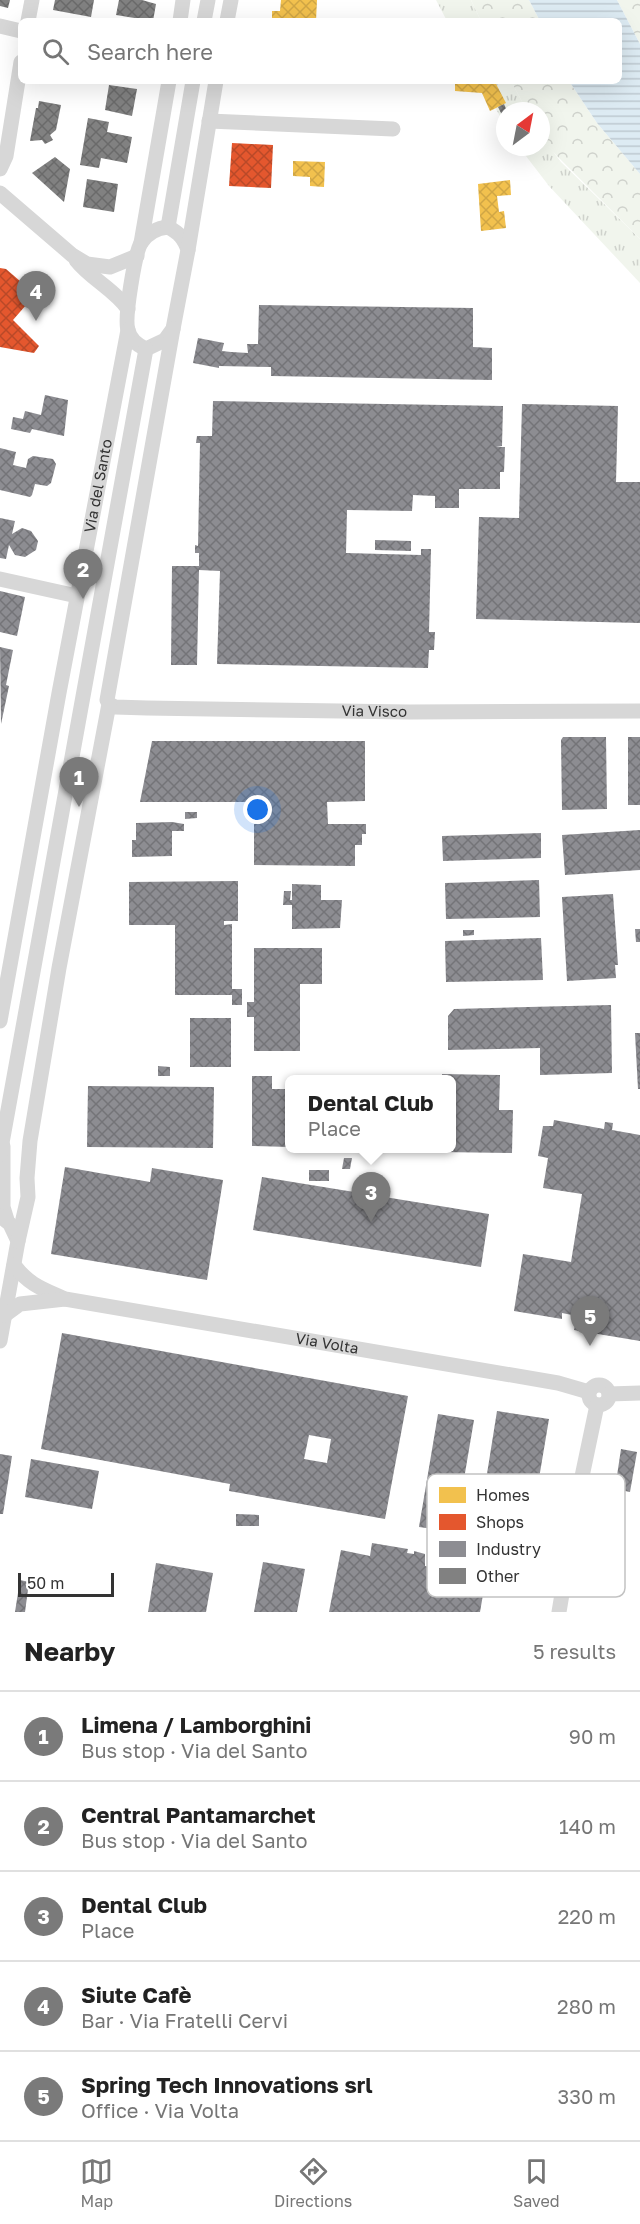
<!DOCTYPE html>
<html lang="en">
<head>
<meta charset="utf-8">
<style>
  :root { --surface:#fff; --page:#f6f6f6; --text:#222; --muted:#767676; --line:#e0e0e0; --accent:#7a7a7a }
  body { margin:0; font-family:"Golos Text",sans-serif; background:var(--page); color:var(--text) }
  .compass { position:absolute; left:496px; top:102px; width:54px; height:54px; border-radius:50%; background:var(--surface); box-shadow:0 6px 24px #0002; rotate:32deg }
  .scale { position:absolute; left:18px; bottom:15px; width:96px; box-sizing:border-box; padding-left:6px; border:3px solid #333; border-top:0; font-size:16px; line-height:21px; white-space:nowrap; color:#333; -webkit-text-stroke:4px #fff; paint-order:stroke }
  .you { position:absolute; left:258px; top:810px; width:21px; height:21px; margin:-15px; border:4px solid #fff; border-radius:50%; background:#1a73e8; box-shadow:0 0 0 9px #1a73e833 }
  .badge { display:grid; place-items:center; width:39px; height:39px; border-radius:50%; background:var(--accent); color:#fff; font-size:20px; font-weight:700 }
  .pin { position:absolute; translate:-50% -50px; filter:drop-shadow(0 2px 3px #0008) }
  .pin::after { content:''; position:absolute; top:32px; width:21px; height:18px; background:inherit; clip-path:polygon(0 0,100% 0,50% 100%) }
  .popup { position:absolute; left:285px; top:1075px; width:171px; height:78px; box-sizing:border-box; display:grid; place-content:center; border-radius:9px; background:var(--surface); filter:drop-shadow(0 2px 4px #0005); font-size:20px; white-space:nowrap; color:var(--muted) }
  .popup b { font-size:22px; color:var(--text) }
  .popup::after { content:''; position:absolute; left:50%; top:100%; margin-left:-12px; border:12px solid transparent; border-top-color:var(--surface) }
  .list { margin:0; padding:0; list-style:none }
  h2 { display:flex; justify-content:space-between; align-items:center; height:78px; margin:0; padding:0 24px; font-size:26px }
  h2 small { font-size:20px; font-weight:400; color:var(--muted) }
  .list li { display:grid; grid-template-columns:39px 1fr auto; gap:18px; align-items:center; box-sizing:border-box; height:90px; padding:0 24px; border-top:2px solid var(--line) }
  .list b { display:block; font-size:22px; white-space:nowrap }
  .list p { margin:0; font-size:20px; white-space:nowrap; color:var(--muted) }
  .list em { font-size:20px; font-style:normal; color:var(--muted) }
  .icon { flex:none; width:33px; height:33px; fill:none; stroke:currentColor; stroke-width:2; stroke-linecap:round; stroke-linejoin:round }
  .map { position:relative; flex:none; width:640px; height:1612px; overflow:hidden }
  .search { position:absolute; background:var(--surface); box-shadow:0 6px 24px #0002; left:18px; right:18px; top:18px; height:66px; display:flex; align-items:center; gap:15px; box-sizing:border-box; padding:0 21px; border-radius:9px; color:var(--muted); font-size:22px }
  .sheet { height:528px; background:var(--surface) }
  nav { display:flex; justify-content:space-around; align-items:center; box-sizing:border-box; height:84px; border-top:2px solid var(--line); background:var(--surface); font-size:16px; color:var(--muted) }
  nav a { display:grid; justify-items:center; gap:3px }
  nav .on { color:var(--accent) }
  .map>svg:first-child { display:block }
</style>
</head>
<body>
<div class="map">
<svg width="640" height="1612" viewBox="0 0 640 1612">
  <defs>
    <pattern id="grass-tufts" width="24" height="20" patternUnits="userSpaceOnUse" patternTransform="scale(1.5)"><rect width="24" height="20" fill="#f1f5ed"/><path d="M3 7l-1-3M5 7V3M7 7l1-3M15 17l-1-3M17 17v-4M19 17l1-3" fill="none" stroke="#cfd2cc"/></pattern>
    <pattern id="forest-crowns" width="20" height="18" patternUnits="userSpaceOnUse" patternTransform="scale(1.5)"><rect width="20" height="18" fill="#f1f5ed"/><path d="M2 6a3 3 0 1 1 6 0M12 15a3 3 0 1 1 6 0" fill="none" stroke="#cfd2cc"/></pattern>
    <pattern id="water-rules" width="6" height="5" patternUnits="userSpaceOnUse" patternTransform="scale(1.5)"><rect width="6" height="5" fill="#ddebf3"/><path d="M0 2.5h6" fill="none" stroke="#becad1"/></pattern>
    <pattern id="homes-cross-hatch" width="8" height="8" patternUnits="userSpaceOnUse" patternTransform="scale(1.5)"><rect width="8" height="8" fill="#f2c14e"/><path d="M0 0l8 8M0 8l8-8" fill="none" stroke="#d0a645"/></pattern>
    <pattern id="shops-cross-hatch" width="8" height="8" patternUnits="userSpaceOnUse" patternTransform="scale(1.5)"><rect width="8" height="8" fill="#e4572e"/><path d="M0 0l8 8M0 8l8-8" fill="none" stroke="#b94928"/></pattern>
    <pattern id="industry-cross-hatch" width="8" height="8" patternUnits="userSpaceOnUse" patternTransform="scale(1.5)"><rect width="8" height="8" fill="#8d8d92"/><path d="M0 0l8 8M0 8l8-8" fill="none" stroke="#747478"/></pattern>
    <pattern id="building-cross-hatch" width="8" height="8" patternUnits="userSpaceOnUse" patternTransform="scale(1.5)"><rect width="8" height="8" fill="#818181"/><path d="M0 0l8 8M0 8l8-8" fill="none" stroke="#6a6a6a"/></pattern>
  </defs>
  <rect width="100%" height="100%" fill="#fff"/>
  <path fill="url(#grass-tufts)" d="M 436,0 L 471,0 L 481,21 L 447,21 Z
    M 480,81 L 511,81 L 527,111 L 505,111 L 505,125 Z
    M 541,136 L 561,162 L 640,239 L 640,283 L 549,186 L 519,147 L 541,147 Z"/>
  <path fill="url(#forest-crowns)" d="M 471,0 L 529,0 L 540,21 L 481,21 Z
    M 617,0 L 640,0 L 640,44 Z
    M 511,81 L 569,81 L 597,123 L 640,174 L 640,239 L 551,150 L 541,136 L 541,111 L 527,111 Z"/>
  <path fill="url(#water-rules)" d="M 529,0 L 617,0 L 640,44 L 640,174 L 597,123 L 569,81 L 619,81 L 619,21 L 540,21 Z"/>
  <path fill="url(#homes-cross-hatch)" d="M 281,0 L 317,0 L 316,21 L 272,21 L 272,11 L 280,11 Z
    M 455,81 L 495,82 L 506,103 L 490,111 L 482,93 L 455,91 Z
    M 293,161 L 325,162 L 324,187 L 310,186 L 310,177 L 293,176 Z
    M 510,180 L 511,195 L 497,196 L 499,212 L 504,211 L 506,228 L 481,231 L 478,184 Z"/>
  <path fill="url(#shops-cross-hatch)" d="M 232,143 L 273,145 L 271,188 L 229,186 Z
    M 0,268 L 6,269 L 34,293 L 33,297 L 13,320 L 39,346 L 34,353 L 0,347 Z"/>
  <path fill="url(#industry-cross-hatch)" fill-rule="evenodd" d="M 259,305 L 473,308 L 473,347 L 492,348 L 492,380 L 271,376 L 271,367 L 219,366 L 219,368 L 193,363 L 198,338 L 224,343 L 222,351 L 231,352 L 248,353 L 247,344 L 258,344 Z
    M 45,395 L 68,400 L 64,436 L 32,429 L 30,433 L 11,429 L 13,417 L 23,419 L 25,411 L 41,415 Z
    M 213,401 L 503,406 L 502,446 L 496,447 L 505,447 L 504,472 L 500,472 L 500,489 L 459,489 L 459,508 L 435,508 L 435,496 L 413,495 L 412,511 L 347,510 L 346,553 L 421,555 L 421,549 L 431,549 L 429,632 L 435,632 L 434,650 L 429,650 L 428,668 L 217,664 L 220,571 L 199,570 L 197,665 L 171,665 L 172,566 L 199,566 L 199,553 L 195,553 L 195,545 L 198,546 L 200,443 L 196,443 L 197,436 L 212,436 Z
    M 522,404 L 618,406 L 616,482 L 640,482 L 640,623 L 476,619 L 479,517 L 519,518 Z
    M 0,448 L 16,452 L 13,465 L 26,468 L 28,459 L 33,456 L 53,459 L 56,464 L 51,483 L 47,486 L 35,484 L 32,495 L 30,497 L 0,490 Z
    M 0,518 L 15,521 L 12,534 L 22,528 L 31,531 L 38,541 L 36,550 L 25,557 L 15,555 L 9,545 L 6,559 L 0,558 Z
    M 375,540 L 411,541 L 411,551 L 375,550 Z
    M 0,591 L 25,597 L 17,636 L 0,632 Z
    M 0,647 L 13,650 L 6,685 L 9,686 L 1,724 Z
    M 563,737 L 606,737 L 607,809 L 562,810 L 561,740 Z
    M 628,737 L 640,737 L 640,805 L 628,805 Z
    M 152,741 L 365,741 L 365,801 L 327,802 L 328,824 L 366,824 L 366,834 L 362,834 L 362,845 L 355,845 L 355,866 L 254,865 L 254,824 L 260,824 L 261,802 L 140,802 Z
    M 185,812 L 197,812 L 197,818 L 185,819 Z
    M 172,822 L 184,824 L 184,831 L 172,831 L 172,856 L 132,857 L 132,840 L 136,840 L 136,823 Z
    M 640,830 L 640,870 L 565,875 L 562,835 Z
    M 541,833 L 541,858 L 443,861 L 442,836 Z
    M 539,880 L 540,917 L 446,919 L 445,883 Z
    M 238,881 L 238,921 L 224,921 L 224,925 L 232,924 L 232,989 L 242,989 L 242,1005 L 232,1005 L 232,995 L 175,995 L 175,925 L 129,925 L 129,882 Z
    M 292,884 L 321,885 L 321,900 L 342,900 L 340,928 L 292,929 L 292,905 L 283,905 L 284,891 L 291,891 L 290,900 L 292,900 Z
    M 613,894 L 618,965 L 615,965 L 616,978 L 567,981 L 562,897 Z
    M 635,929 L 640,929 L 640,942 L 636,942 Z
    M 463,930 L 474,930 L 474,935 L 463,936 Z
    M 541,938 L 543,980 L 446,982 L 445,941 Z
    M 254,948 L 322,948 L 322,984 L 300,984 L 300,1051 L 254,1051 L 254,1017 L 247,1017 L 247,1002 L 254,1002 Z
    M 611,1005 L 612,1073 L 540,1075 L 540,1048 L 448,1050 L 448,1016 L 454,1009 Z
    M 190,1018 L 231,1018 L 231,1067 L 190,1067 Z
    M 635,1033 L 640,1033 L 640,1089 L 638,1089 Z
    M 158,1066 L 170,1067 L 170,1076 L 158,1076 Z
    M 442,1074 L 500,1075 L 499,1110 L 513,1110 L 512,1153 L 440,1152 L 440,1149 L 452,1148 L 452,1080 L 442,1080 Z
    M 252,1076 L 272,1076 L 272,1089 L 290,1089 L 290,1147 L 252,1146 Z
    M 88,1086 L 214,1087 L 213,1148 L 87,1147 Z
    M 554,1120 L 604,1129 L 605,1122 L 613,1123 L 612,1130 L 640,1135 L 640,1341 L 574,1330 L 577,1316 L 562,1313 L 562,1319 L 514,1311 L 523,1254 L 571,1262 L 582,1194 L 543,1188 L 548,1158 L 538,1156 L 543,1126 L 553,1126 Z
    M 344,1158 L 352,1158 L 350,1169 L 342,1169 Z
    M 65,1167 L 150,1182 L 152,1168 L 223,1180 L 207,1280 L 51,1254 Z
    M 309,1170 L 329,1170 L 329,1181 L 309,1181 Z
    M 262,1177 L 489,1214 L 481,1267 L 253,1230 Z
    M 62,1333 L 408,1396 L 385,1519 L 229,1491 L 230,1484 L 41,1449 ZM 309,1435 L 331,1439 L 327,1463 L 304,1459 Z
    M 497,1411 L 549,1419 L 530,1532 L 479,1524 Z
    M 438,1414 L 474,1420 L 455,1532 L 419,1527 Z
    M 621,1449 L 637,1452 L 630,1492 L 615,1489 Z
    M 0,1454 L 12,1456 L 3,1514 L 0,1514 Z
    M 31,1459 L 99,1471 L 92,1509 L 25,1497 Z
    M 236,1514 L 259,1515 L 259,1526 L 236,1526 Z
    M 372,1543 L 408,1549 L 407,1553 L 414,1554 L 414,1551 L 425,1554 L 425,1566 L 486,1577 L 480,1612 L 329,1612 L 341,1550 L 370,1556 Z
    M 263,1562 L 305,1569 L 297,1612 L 254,1612 Z
    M 156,1563 L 213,1573 L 206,1612 L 148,1612 Z
    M 20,1580 L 29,1582 L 25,1612 L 15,1612 Z"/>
  <path fill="url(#building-cross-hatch)" d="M 0,0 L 10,0 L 8,8 L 0,6 Z
    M 55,0 L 94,0 L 91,17 L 53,10 Z
    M 119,0 L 142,0 L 156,4 L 153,21 L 116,15 Z
    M 109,85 L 137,89 L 132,116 L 105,110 Z
    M 39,101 L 61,105 L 56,130 L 50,135 L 53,140 L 45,144 L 42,140 L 30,141 L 36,108 L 38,108 Z
    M 504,104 L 507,111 L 505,111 L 505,121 L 498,107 Z
    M 88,118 L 109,122 L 107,132 L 132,137 L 127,163 L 101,158 L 99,168 L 80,165 Z
    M 55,157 L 70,169 L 64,202 L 32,173 Z
    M 87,179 L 118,184 L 114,212 L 83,207 Z"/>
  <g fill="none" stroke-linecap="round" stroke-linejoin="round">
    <g stroke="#d7d7d7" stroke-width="15">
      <path d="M 28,21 L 32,0"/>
      <path d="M 180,21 L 183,0"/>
      <path d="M 204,21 L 208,0"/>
      <path d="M 227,21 L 231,0"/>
      <path d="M 0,26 L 21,31"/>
      <path d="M 209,121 L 393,129"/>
      <path d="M 0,169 L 6,156 L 21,62"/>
      <path d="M 0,193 L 72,255 L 87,264 L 110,267 L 137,256"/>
      <path d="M 168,227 C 179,233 184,238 188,250 L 173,329 L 165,340 L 146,349 C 137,345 130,340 128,330 C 124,318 135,253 141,243 C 147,233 158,228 168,227 Z"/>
      <path d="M 168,227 L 193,81"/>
      <path d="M 141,243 L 169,81"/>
      <path d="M 188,250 L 216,81"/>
      <path d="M 76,260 C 91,279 115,290 128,309"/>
      <path d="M 0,579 L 77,596"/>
      <path id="s1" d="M 109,704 L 115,707 L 147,708 L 409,712 L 640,711"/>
      <path id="s2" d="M 0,1021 L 59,693 L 128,330"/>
      <path d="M 3,1146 L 3,1207 L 7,1220"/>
      <path d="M 0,1154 L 146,349"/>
      <path d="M 0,1216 L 10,1224 L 18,1241 L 0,1341"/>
      <path d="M 18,1241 L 28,1197 L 27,1178 L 30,1141 L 59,968 L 109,704 L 107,700 L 173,329"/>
      <path id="s3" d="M 14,1265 C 29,1285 43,1289 65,1299 L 558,1383 L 589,1392"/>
      <path d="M 5,1315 L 20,1304 L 65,1299"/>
      <circle cx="599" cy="1395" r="10"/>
      <path d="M 609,1394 L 640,1393"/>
      <path d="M 559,1612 L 580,1486 L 597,1405"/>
    </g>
  </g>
  <g text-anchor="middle" stroke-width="6" stroke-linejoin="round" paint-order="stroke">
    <g font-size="15" fill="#333" stroke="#fff">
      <text dy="5" stroke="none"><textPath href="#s2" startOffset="544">Via del Santo</textPath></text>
      <text dy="5" stroke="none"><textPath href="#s1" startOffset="266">Via Visco</textPath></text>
      <text dy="5" stroke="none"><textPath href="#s3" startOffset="328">Via Volta</textPath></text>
    </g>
  </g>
  <rect x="427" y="1474" width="198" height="123" rx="9" fill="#fff" stroke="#c2c2c2" stroke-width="1.5"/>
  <rect x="439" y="1487" width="27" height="16" fill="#f2c14e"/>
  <rect x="439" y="1514" width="27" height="16" fill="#e4572e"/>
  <rect x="439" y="1541" width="27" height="16" fill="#8d8d92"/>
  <rect x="439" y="1568" width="27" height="16" fill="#818181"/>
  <g font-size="16" fill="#333">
    <text x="476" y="1501">Homes</text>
    <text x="476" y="1528">Shops</text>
    <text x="476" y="1555">Industry</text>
    <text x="476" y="1582">Other</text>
  </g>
</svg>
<svg class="compass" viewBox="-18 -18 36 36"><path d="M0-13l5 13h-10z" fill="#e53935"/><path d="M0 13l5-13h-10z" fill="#767676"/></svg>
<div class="scale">50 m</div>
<div class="you"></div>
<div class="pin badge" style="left:79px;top:807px">1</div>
<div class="pin badge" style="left:83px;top:599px">2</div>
<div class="pin badge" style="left:371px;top:1222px">3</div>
<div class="popup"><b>Dental Club</b>Place</div>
<div class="pin badge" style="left:36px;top:321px">4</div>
<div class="pin badge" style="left:590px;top:1346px">5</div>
<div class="search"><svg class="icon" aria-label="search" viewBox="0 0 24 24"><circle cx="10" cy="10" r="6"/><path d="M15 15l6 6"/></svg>Search here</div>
</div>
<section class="sheet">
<h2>Nearby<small>5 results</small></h2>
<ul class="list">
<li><span class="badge">1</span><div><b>Limena / Lamborghini</b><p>Bus stop · Via del Santo</p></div><em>90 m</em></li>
<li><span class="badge">2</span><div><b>Central Pantamarchet</b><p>Bus stop · Via del Santo</p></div><em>140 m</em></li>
<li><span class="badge">3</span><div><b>Dental Club</b><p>Place</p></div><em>220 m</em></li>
<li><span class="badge">4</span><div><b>Siute Cafè</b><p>Bar · Via Fratelli Cervi</p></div><em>280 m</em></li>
<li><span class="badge">5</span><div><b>Spring Tech Innovations srl</b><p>Office · Via Volta</p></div><em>330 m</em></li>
</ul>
</section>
<nav>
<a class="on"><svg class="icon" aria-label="map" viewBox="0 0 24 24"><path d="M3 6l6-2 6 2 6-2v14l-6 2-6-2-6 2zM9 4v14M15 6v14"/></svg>Map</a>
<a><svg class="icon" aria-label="directions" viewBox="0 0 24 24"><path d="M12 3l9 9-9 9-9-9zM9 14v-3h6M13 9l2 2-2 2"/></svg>Directions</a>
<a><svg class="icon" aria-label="saved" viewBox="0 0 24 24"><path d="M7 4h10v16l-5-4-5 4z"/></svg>Saved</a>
</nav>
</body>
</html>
